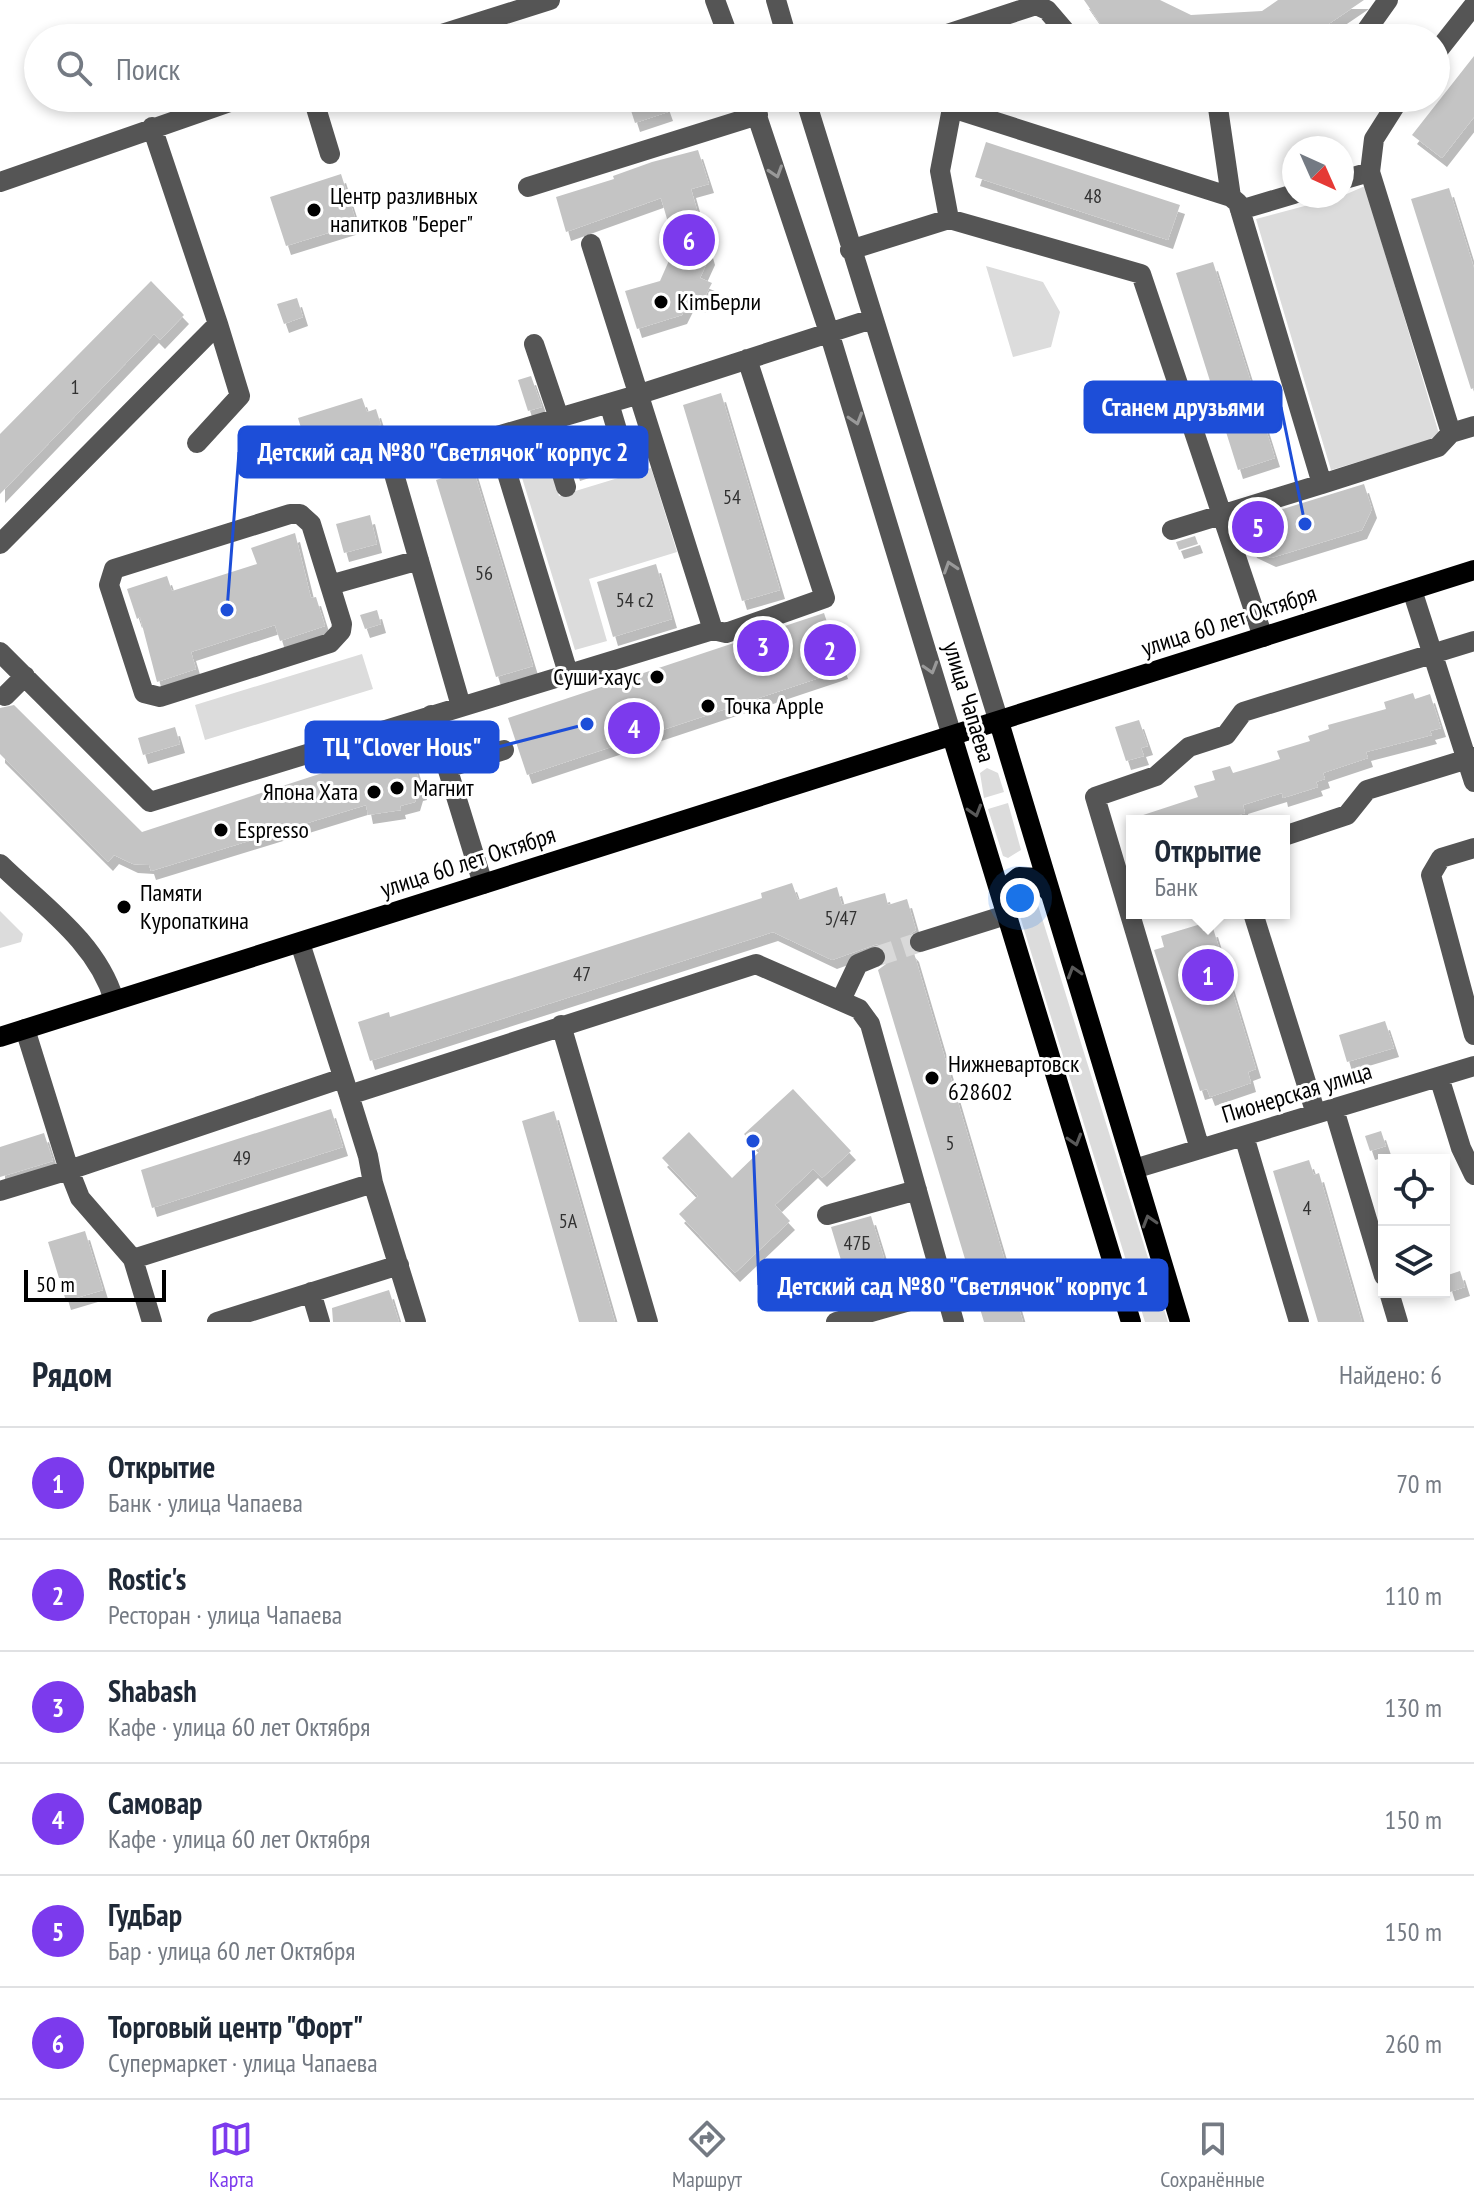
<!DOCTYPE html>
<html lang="ru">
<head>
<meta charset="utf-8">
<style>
  :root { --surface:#fff; --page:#f6f6f7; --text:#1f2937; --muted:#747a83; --line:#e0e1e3; --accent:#7c3aed }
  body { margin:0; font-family:"PT Sans Narrow",sans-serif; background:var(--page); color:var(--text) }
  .controls { position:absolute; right:24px; bottom:24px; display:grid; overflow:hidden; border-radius:0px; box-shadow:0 4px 12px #0003 }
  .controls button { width:72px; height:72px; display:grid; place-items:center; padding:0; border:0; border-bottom:2px solid var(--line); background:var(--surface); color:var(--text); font:40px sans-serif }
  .compass { position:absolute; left:1282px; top:136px; width:72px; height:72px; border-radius:50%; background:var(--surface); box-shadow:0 4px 12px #0003; rotate:135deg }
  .scale { position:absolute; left:24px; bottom:20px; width:142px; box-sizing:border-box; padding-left:8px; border:4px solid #000; border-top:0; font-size:22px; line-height:28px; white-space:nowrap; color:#000; -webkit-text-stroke:6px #fff; paint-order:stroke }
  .you { position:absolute; left:1020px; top:898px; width:28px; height:28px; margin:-20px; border:6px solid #fff; border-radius:50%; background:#1a73e8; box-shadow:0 0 0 12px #1a73e833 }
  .badge { display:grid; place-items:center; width:52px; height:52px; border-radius:50%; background:var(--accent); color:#fff; font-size:26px; font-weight:700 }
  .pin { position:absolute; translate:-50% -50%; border:4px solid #fff; box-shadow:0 2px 8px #0006 }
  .popup { position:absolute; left:1126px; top:815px; width:164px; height:104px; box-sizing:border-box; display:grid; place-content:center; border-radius:0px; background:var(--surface); filter:drop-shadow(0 2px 6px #0005); font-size:26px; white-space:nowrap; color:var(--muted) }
  .popup b { font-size:30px; color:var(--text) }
  .popup::after { content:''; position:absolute; left:50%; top:100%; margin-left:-16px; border:16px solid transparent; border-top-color:var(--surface) }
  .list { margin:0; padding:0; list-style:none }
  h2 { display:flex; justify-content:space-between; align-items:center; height:104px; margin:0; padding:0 32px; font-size:34px }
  h2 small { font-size:26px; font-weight:400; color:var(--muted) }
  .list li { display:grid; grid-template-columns:52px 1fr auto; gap:24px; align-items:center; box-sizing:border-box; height:112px; padding:0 32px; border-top:2px solid var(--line) }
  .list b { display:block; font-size:30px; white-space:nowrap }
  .list p { margin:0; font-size:26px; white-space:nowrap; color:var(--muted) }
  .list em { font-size:26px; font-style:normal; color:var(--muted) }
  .icon { flex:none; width:44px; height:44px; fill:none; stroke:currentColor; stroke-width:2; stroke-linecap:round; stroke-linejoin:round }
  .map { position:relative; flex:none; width:1474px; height:1322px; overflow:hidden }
  .search { position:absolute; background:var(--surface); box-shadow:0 4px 12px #0003; left:24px; right:24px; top:24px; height:88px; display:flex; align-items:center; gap:20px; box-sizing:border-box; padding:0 28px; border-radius:44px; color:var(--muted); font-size:30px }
  .sheet { height:776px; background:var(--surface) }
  nav { display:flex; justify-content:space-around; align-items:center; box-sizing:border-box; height:112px; border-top:2px solid var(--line); background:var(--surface); font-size:22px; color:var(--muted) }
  nav a { display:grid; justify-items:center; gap:4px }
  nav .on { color:var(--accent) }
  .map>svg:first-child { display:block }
</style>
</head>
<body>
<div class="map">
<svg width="1474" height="1322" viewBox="0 0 1474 1322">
  <defs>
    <filter id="shadow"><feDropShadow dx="5" dy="9" stdDeviation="0" flood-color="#0004"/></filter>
  </defs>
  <rect width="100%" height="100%" fill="#fff"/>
  <path fill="#dcdcdc" d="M 1365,186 L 1440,437 L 1331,470 L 1256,219 L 1342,196 Z
    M 986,266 L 1043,282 L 1060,312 L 1051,347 L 1013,357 Z
    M 544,446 L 559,496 L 651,468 L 677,552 L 589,579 L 607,641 L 575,650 L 515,455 Z
    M 362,654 L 373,689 L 205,740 L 195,705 Z
    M 987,768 L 998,773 L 1004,792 L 984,798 L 980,773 Z
    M 1008,803 L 1021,850 L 1008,858 L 1003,856 L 988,809 Z
    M 1032,897 L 1037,902 L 1168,1322 L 1145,1322 L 1018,910 L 1018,902 Z
    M 0,911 L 23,934 L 21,942 L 0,948 Z"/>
  <path fill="#c4c4c4" filter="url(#shadow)" d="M 1084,0 L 1160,0 L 1191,15 L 1262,11 L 1278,0 L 1364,0 L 1308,38 L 1121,38 L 1104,29 Z
    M 1474,56 L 1474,117 L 1442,158 L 1412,135 Z
    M 627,98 L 663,98 L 668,112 L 635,123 Z
    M 986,142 L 1180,205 L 1168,240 L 975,177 Z
    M 698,150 L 709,184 L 691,189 L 710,256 L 700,278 L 712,283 L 701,304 L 690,299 L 682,315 L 637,329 L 625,291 L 660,281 L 675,247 L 661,198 L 566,232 L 556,197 L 614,179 L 613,176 L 652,162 Z
    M 341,174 L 357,224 L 286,246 L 270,197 Z
    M 1449,188 L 1474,268 L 1474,388 L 1471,389 L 1411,199 Z
    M 1213,262 L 1275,458 L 1238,470 L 1176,273 Z
    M 151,281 L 184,315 L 160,340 L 154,334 L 0,494 L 0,434 Z
    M 297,298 L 303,317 L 284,324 L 277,304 Z
    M 531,376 L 542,407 L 528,411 L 518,380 Z
    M 721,393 L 780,590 L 742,601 L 683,405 Z
    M 362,398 L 367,412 L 376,409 L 381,425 L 344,436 L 345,442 L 309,454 L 298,418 Z
    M 602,426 L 612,460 L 575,472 L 564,437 Z
    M 473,468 L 533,666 L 496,677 L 436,480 Z
    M 1364,484 L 1372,509 L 1362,530 L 1271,558 L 1252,549 L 1244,521 Z
    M 370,515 L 377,544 L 344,553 L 336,524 Z
    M 295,533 L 311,598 L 316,597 L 325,626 L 280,641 L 275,625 L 191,652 L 196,669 L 157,682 L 140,617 L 137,619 L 127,589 L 167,576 L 172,591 L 257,564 L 251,548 Z
    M 1195,536 L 1198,544 L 1179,550 L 1176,542 Z
    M 656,564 L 672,619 L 613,637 L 597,582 Z
    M 377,610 L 381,624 L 365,629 L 360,615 Z
    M 824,613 L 843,670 L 527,775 L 508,718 Z
    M 1413,693 L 1415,699 L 1430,694 L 1441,728 L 1430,731 L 1432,735 L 1366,752 L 1368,758 L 1323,773 L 1325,779 L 1316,782 L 1318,787 L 1283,798 L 1282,793 L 1243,805 L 1245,813 L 1221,821 L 1135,821 L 1134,818 L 1198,797 L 1194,786 L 1215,780 L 1212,771 L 1230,766 L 1233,773 L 1280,759 L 1277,751 L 1310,741 L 1308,736 L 1329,729 L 1328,725 L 1386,709 L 1384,702 Z
    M 14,705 L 142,832 L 353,763 L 351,757 L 407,741 L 422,791 L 418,792 L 415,802 L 400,806 L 401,810 L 368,815 L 366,805 L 151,871 L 149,865 L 133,864 L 114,855 L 108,862 L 0,754 L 0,708 Z
    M 1139,720 L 1148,746 L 1141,748 L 1144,756 L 1126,761 L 1115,727 Z
    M 175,727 L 180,744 L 143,755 L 138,738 Z
    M 792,883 L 798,900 L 837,887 L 842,905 L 885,893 L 888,905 L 907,899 L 916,930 L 910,934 L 907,945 L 914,953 L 1023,1322 L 984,1322 L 878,970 L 886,964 L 887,953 L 877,944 L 832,960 L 773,932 L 370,1061 L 358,1022 L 389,1012 L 390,1017 L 762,898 L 761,893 Z
    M 1201,924 L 1203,931 L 1213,928 L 1256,1069 L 1248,1072 L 1251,1083 L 1210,1097 L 1207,1089 L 1200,1091 L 1154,950 L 1164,947 L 1161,936 Z
    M 1385,1021 L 1394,1048 L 1347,1062 L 1339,1035 Z
    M 793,1089 L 851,1151 L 822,1178 L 813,1169 L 775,1205 L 790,1221 L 735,1273 L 679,1214 L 698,1196 L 662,1158 L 689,1132 L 732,1178 L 760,1151 L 744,1134 Z
    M 331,1109 L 343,1147 L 152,1208 L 141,1170 Z
    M 554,1111 L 615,1322 L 579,1322 L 522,1121 Z
    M 1381,1131 L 1386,1146 L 1370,1151 L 1365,1136 Z
    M 44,1133 L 53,1161 L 0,1177 L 0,1147 Z
    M 1309,1160 L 1314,1175 L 1319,1173 L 1362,1322 L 1318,1322 L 1273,1171 Z
    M 871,1216 L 884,1258 L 844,1270 L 831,1227 Z
    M 85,1231 L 103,1290 L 66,1301 L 48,1242 Z
    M 1460,1271 L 1465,1287 L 1450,1292 L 1445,1276 Z
    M 389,1290 L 399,1322 L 333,1322 L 332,1308 Z"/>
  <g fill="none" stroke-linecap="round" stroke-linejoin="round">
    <path stroke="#d9d9d9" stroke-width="20" stroke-dasharray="20 10" stroke-linecap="butt" d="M 875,957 L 920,942"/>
    <path stroke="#555" stroke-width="20" d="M 715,0 L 729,38
      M 776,0 L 787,38
      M 429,38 L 550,0
      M 935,38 L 1036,5 L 1047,10 L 1071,38
      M 1361,38 L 1388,0
      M 1436,53 L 1474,5
      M 313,98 L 330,154
      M 751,98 L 829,332 L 952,736
      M 805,98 L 999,722
      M 1169,98 L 1196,102 L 1252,98
      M 1400,98 L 1374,139 L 1370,172 L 1451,433
      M 1217,101 L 1231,197
      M 1342,180 L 1370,172
      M 0,182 L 241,98
      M 528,187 L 758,115
      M 1240,210 L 1294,194
      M 949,219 L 940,171 L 952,108 L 1231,197 L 1238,203 L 1322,484 L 1172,530
      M 850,250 L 949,219 L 1141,274 L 1263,637
      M 534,344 L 559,418
      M 609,403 L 628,467
      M 546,422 L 566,487
      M 496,437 L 568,673
      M 197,443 L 240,396 L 218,324
      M 1322,484 L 1438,447 L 1451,433 L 1474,426
      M 290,514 L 300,514 L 311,524 L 342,624 L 341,631 L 330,643 L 160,697 L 144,693 L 109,585 L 114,569 Z
      M 0,544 L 218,324 L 152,127
      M 330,585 L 419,560
      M 1412,590 L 1474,782
      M 713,630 L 726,633 L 825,598 L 747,359
      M 0,652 L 150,802 L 713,630 L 591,244
      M 5,696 L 25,676
      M 461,706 L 392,467 L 640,394 L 872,319
      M 431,715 L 483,884
      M 447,768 L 504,750
      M 1284,836 L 1347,815 L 1367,790 L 1474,757
      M 1474,848 L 1441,858 L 1431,875 L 1474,1035
      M 0,864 C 42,905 97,942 114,1000
      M 1253,913 L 1316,1114
      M 920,942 L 1006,915
      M 300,943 L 349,1095 L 756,964 L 859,1009 L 870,1024 L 954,1322
      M 841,1000 L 858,964 L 875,957
      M 561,1025 L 648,1322
      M 1439,1077 L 1461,1148 L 1474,1175
      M 343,1078 L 69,1170 L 80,1198 L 133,1259 L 373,1183 L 368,1156 L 349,1095
      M 1334,1109 L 1384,1276
      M 1244,1136 L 1299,1322
      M 1200,1149 L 1095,797 L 1156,776 L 1189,747 L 1226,735 L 1243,712 L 1474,641
      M 1134,1169 L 1474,1066
      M 373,1183 L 416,1322
      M 0,1191 L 69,1170 L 25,1029
      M 827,1215 L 917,1190
      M 133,1259 L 152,1322
      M 311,1292 L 320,1322
      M 1389,1292 L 1398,1322
      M 217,1322 L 399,1265
      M 836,1322 L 945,1291"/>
    <path stroke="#000" stroke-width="20" d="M 999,722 L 1180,1322
      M 952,736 L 1131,1322
      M 1004,906 L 1008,886 L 1019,877 L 1038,878 L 1050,893
      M 0,1037 L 1474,570"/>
  </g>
  <defs><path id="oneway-chevron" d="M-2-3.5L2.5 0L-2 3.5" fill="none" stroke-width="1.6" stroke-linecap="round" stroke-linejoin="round" transform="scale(2)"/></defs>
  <g stroke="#999">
    <use href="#oneway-chevron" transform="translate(776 172) rotate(72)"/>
    <use href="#oneway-chevron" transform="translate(856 419) rotate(73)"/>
    <use href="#oneway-chevron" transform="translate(950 567) rotate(-108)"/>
    <use href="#oneway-chevron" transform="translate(931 668) rotate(73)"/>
  </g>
  <g stroke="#595959">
    <use href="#oneway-chevron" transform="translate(975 811) rotate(73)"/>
    <use href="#oneway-chevron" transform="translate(1074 972) rotate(-107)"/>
    <use href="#oneway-chevron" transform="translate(1075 1140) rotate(73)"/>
    <use href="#oneway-chevron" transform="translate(1149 1221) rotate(-107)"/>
  </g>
  <g fill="#000" stroke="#fff" stroke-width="3">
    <circle cx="314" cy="210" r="8"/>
    <circle cx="661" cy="302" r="8"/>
    <circle cx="657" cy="677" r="8"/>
    <circle cx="708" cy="706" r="8"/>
    <circle cx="397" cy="788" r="8"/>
    <circle cx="374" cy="792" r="8"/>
    <circle cx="221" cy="830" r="8"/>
    <circle cx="124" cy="907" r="8"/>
    <circle cx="932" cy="1078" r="8"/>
  </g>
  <g text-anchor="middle" stroke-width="6" stroke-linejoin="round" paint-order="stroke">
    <g font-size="20" fill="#313131">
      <text x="1093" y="203">48</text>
      <text x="75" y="394">1</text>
      <text x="732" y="504">54</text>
      <text x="484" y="580">56</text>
      <text x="635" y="607">54 с2</text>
      <text x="841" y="925">5/47</text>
      <text x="582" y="981">47</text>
      <text x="950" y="1150">5</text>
      <text x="242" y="1165">49</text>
      <text x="1307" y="1215">4</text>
      <text x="568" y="1228">5А</text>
      <text x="857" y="1250">47Б</text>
    </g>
    <g font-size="24" fill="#000" stroke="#fff" text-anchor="start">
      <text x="330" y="204">Центр разливных<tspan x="330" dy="28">напитков "Берег"</tspan></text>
      <text x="677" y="310">KimБерли</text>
      <text x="641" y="685" text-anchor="end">Суши-хаус</text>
      <text x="724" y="714">Точка Apple</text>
      <text x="413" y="796">Магнит</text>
      <text x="358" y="800" text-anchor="end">Япона Хата</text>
      <text x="237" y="838">Espresso</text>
      <text x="140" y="901">Памяти<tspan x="140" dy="28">Куропаткина</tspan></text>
      <text x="948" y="1072">Нижневартовск<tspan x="948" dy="28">628602</tspan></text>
    </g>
    <g font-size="24" fill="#000" stroke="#fff">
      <text transform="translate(1229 621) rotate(-18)" y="8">улица 60 лет Октября</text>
      <text transform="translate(969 702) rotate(73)" y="8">улица Чапаева</text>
      <text transform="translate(468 862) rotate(-18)" y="8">улица 60 лет Октября</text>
      <text transform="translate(1297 1093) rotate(-17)" y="8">Пионерская улица</text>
    </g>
  </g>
  <path fill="none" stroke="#1d4ed8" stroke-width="3" d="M1305 524L1281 407M227 610L239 452M587 724L498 747M753 1141L759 1285"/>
  <g fill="#1d4ed8" stroke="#fff" stroke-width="3">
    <circle cx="1305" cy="524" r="8"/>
    <circle cx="227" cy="610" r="8"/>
    <circle cx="587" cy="724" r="8"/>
    <circle cx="753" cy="1141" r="8"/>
  </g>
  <g fill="#1d4ed8" stroke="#1d4ed8" stroke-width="3">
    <rect x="1085" y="382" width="196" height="50" rx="8"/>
    <rect x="239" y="427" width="408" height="50" rx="8"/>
    <rect x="306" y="722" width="192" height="50" rx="8"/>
    <rect x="759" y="1260" width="408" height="50" rx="8"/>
  </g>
  <g font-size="26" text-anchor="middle" font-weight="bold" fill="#fff">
    <text x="1183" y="416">Станем друзьями</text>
    <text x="443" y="461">Детский сад №80 "Светлячок" корпус 2</text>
    <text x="402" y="756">ТЦ "Clover Hous"</text>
    <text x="963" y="1295">Детский сад №80 "Светлячок" корпус 1</text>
  </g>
</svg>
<div class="controls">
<button><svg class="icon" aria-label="locate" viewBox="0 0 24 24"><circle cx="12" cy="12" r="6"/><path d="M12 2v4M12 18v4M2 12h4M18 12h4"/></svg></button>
<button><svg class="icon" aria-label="layers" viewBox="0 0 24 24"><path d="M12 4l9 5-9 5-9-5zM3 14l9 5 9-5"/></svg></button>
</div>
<svg class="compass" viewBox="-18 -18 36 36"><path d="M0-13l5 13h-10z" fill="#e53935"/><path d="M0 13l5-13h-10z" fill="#747a83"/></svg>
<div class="scale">50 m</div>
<div class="you"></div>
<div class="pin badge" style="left:1208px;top:975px">1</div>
<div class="popup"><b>Открытие</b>Банк</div>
<div class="pin badge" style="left:830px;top:650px">2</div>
<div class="pin badge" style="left:763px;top:646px">3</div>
<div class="pin badge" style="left:634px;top:728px">4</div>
<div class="pin badge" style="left:1258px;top:527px">5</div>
<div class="pin badge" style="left:689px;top:240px">6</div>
<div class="search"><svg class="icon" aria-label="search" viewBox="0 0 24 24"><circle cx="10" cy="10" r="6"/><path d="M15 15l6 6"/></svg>Поиск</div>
</div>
<section class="sheet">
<h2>Рядом<small>Найдено: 6</small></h2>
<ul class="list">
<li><span class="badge">1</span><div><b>Открытие</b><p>Банк · улица Чапаева</p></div><em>70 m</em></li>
<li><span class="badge">2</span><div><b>Rostic's</b><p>Ресторан · улица Чапаева</p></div><em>110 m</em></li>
<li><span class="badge">3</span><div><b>Shabash</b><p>Кафе · улица 60 лет Октября</p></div><em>130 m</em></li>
<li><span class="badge">4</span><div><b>Самовар</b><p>Кафе · улица 60 лет Октября</p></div><em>150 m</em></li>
<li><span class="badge">5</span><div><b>ГудБар</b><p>Бар · улица 60 лет Октября</p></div><em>150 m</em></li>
<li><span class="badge">6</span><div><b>Торговый центр &quot;Форт&quot;</b><p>Супермаркет · улица Чапаева</p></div><em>260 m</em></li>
</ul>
</section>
<nav>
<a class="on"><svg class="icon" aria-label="map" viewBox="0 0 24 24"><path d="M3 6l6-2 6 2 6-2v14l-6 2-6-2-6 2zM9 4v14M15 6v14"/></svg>Карта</a>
<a><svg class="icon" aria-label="directions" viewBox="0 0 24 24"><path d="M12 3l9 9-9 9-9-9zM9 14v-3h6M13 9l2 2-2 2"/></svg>Маршрут</a>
<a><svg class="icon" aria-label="saved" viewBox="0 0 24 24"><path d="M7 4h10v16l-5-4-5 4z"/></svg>Сохранённые</a>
</nav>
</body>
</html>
